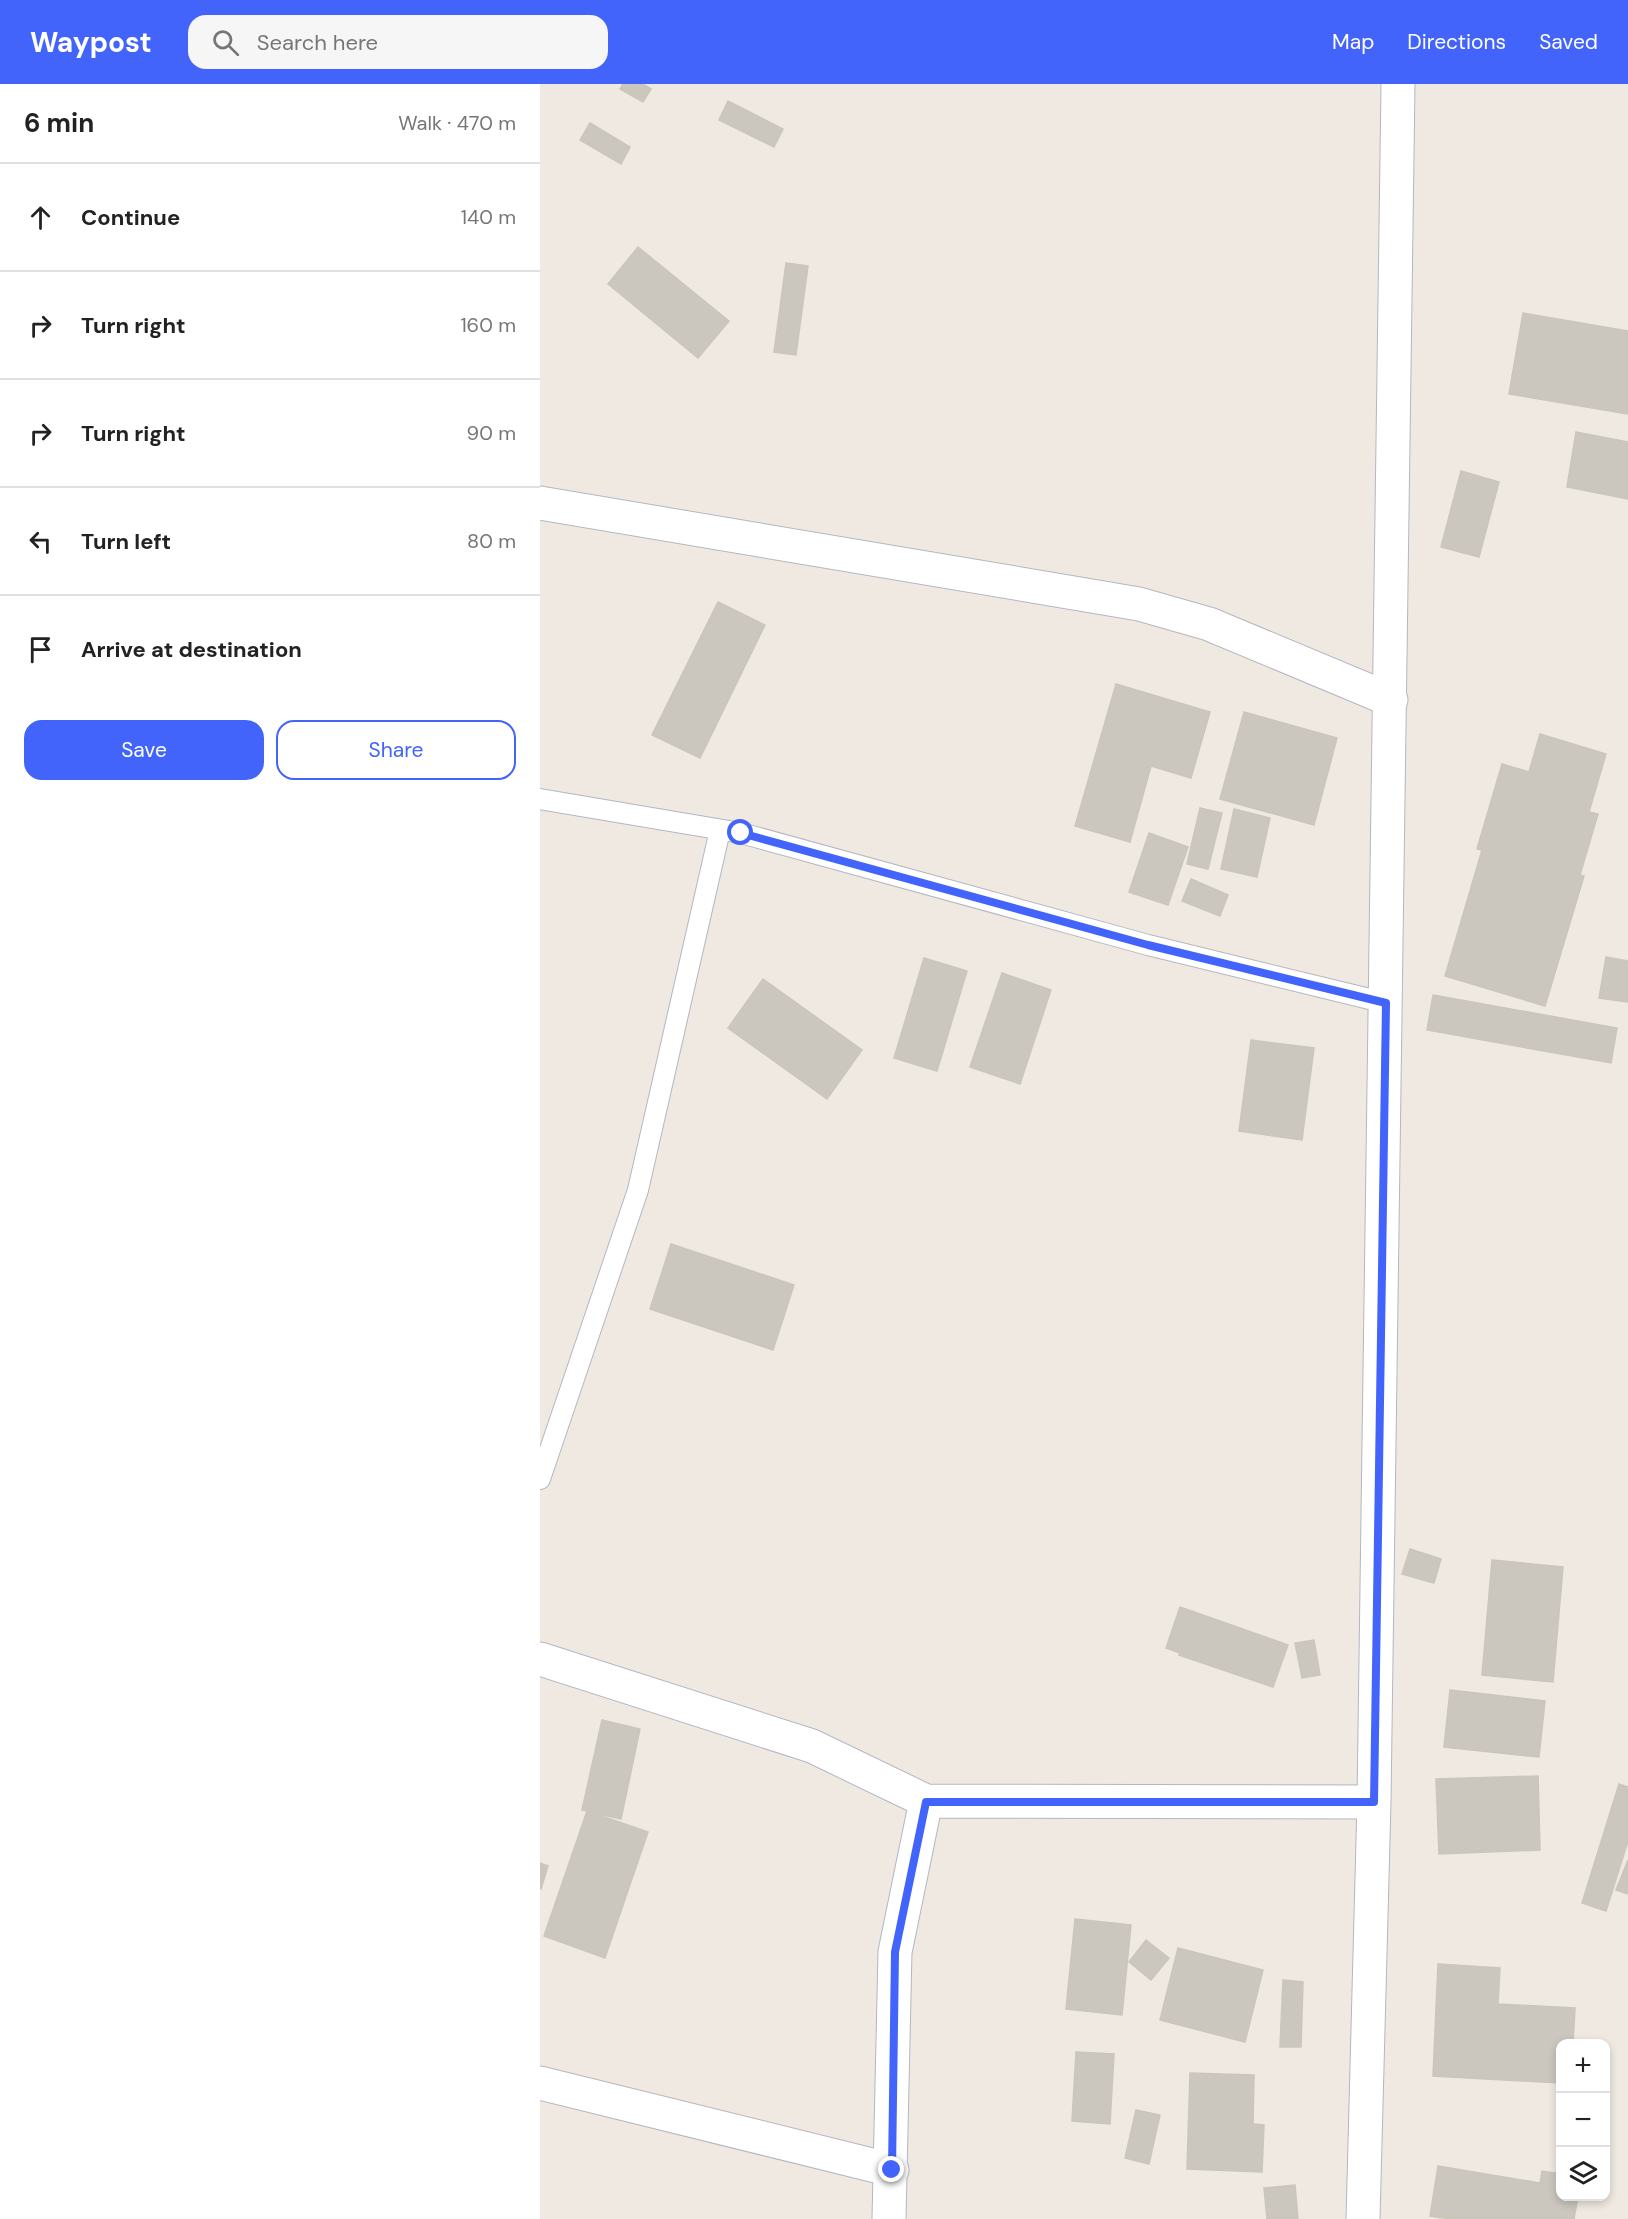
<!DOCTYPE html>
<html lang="en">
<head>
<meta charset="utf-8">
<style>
  :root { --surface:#fff; --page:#f6f6f6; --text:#222; --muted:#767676; --line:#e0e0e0; --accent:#4264fb }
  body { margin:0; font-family:"DM Sans",sans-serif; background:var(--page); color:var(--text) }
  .controls { position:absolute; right:18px; bottom:18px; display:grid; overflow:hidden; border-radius:12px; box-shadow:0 3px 9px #0003 }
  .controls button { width:54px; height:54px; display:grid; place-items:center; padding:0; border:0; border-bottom:2px solid var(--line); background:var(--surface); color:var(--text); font:30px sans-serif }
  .stop { position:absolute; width:18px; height:18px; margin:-14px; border:4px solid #4264fb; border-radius:50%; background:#fff }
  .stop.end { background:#4264fb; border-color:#fff; box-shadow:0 2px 6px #0008 }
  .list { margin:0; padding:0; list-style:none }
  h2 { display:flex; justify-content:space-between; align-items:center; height:78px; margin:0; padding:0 24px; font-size:26px }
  h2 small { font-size:20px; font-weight:400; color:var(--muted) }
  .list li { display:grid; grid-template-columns:39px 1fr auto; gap:18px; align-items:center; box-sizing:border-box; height:108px; padding:0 24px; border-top:2px solid var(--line) }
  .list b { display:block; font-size:22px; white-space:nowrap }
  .list em { font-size:20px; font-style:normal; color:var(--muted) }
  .actions { display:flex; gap:12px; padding:18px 24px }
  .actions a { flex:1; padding:14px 0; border:2px solid var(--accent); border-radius:18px; text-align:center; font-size:21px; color:var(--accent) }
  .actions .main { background:var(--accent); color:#fff }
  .icon { flex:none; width:33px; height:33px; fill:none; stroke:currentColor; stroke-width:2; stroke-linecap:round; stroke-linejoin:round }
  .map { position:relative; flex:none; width:1088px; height:2135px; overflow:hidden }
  header { display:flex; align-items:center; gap:36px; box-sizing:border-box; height:84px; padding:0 30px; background:var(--accent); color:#fff }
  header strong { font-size:28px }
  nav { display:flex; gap:33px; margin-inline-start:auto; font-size:21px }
  .search { width:420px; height:54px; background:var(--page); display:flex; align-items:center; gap:15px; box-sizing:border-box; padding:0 21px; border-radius:18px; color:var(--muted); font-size:22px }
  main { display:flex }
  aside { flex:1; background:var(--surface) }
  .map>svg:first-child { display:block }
</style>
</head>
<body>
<header>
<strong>Waypost</strong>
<div class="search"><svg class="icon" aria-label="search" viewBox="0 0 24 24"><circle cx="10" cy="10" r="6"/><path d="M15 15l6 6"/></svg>Search here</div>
<nav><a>Map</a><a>Directions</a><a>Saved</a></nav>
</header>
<main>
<aside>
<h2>6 min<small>Walk · 470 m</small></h2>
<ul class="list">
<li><svg class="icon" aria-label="ahead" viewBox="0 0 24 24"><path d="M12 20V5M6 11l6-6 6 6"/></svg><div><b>Continue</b></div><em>140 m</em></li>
<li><svg class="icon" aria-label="right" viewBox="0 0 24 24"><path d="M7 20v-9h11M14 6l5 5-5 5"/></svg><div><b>Turn right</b></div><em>160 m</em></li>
<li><svg class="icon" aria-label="right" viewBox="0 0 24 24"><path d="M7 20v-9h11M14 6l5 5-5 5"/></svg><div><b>Turn right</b></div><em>90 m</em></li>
<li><svg class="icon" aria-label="left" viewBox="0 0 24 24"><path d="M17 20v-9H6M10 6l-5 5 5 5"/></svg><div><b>Turn left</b></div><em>80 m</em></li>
<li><svg class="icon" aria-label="arrive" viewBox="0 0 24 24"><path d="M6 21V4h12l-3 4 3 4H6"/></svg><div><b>Arrive at destination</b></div></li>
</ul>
<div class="actions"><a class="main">Save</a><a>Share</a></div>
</aside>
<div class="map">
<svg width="1088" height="2135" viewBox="0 0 1088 2135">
  <rect width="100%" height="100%" fill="#efe9e1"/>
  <path fill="#cbc7bf" stroke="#cbc5ba" stroke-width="1.5" d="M 83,0 L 103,0 L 111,5 L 103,18 L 80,5 Z
    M 188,17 L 243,45 L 234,63 L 179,36 Z
    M 50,39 L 90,63 L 81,80 L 40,56 Z
    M 98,163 L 189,237 L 158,274 L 68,200 Z
    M 246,179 L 268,182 L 256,271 L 234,268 Z
    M 983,229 L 1088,247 L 1088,330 L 969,310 Z
    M 1036,348 L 1088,358 L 1088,415 L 1027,403 Z
    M 921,387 L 959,398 L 939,473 L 901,463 Z
    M 178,518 L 225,541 L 160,674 L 112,651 Z
    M 576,600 L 670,628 L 651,694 L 611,682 L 590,758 L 535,742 Z
    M 704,628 L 797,654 L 774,741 L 680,715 Z
    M 1000,650 L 1066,670 L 1049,728 L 1058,730 L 1040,791 L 1044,792 L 1005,922 L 905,892 L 942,766 L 937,765 L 962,680 L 989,688 Z
    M 660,724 L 682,729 L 668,785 L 647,780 Z
    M 694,725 L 730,734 L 717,793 L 681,785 Z
    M 609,749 L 648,763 L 628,821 L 589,808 Z
    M 651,795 L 688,811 L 680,832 L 642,817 Z
    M 1066,873 L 1088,877 L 1088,918 L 1059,914 Z
    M 384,874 L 427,887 L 397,987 L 354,974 Z
    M 462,889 L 511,906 L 480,1000 L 430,983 Z
    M 223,895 L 322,966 L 287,1015 L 188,944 Z
    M 893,911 L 1077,944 L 1071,979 L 887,946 Z
    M 711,956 L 774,964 L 762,1056 L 699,1047 Z
    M 131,1160 L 254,1201 L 233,1266 L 110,1225 Z
    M 870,1465 L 901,1475 L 894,1499 L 862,1490 Z
    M 952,1476 L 1023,1483 L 1013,1598 L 942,1591 Z
    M 640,1523 L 748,1561 L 733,1603 L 639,1571 L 640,1569 L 626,1564 Z
    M 774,1556 L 780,1591 L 762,1594 L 755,1559 Z
    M 910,1606 L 1005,1617 L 999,1673 L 904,1663 Z
    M 62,1636 L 100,1645 L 81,1735 L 42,1726 Z
    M 998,1692 L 1000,1766 L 899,1770 L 896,1695 Z
    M 1079,1700 L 1088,1703 L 1088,1757 L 1066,1827 L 1042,1819 Z
    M 47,1727 L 108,1748 L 65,1874 L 4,1852 Z
    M 1088,1776 L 1088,1810 L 1076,1806 Z
    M 0,1779 L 8,1782 L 1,1805 L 0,1804 Z
    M 535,1835 L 591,1841 L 582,1931 L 526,1925 Z
    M 606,1856 L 629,1874 L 611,1896 L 589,1878 Z
    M 638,1864 L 723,1886 L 705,1958 L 620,1936 Z
    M 898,1880 L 960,1884 L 958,1920 L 1035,1924 L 1033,1960 L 1020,1960 L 1020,1999 L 893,1992 Z
    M 743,1896 L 763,1898 L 761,1963 L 740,1963 Z
    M 536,1968 L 574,1970 L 570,2040 L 532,2037 Z
    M 650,1989 L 714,1991 L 713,2040 L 724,2041 L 722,2088 L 647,2085 Z
    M 596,2026 L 620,2031 L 609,2080 L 585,2074 Z
    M 898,2082 L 1000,2099 L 1002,2087 L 1020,2090 L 1020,2112 L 1038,2112 L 1034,2135 L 910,2135 L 890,2132 Z
    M 755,2101 L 758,2135 L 727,2135 L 724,2104 Z"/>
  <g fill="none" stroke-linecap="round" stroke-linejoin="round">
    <g stroke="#b4b7c1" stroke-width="22">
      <path id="service" d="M 0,715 L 201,749 L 608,861 L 846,919
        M 0,1395 L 98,1106 L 180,746"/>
    </g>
    <g stroke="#b4b7c1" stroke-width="35">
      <path id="minor" d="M 0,419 L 599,520 L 669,540 L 851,616
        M 0,1575 L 272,1662 L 386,1717 L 834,1718
        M 0,1999 L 352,2086
        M 349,2135 L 355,1868 L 386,1717
        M 823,2135 L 834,1718 L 858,0"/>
    </g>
    <use href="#service" stroke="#fff" stroke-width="20"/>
    <use href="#minor" stroke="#fff" stroke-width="33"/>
  </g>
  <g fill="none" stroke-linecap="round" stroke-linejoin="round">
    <path stroke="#4264fb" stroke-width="8" d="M 201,749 L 608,861 L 846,919 L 834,1718 L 386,1718 L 355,1868 L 352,2086"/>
  </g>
</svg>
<div class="controls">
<button>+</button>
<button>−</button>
<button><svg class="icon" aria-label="layers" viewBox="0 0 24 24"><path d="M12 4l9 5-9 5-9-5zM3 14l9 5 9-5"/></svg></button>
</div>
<div class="stop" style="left:201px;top:749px"></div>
<div class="stop end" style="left:352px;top:2086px"></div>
</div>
</main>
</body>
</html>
